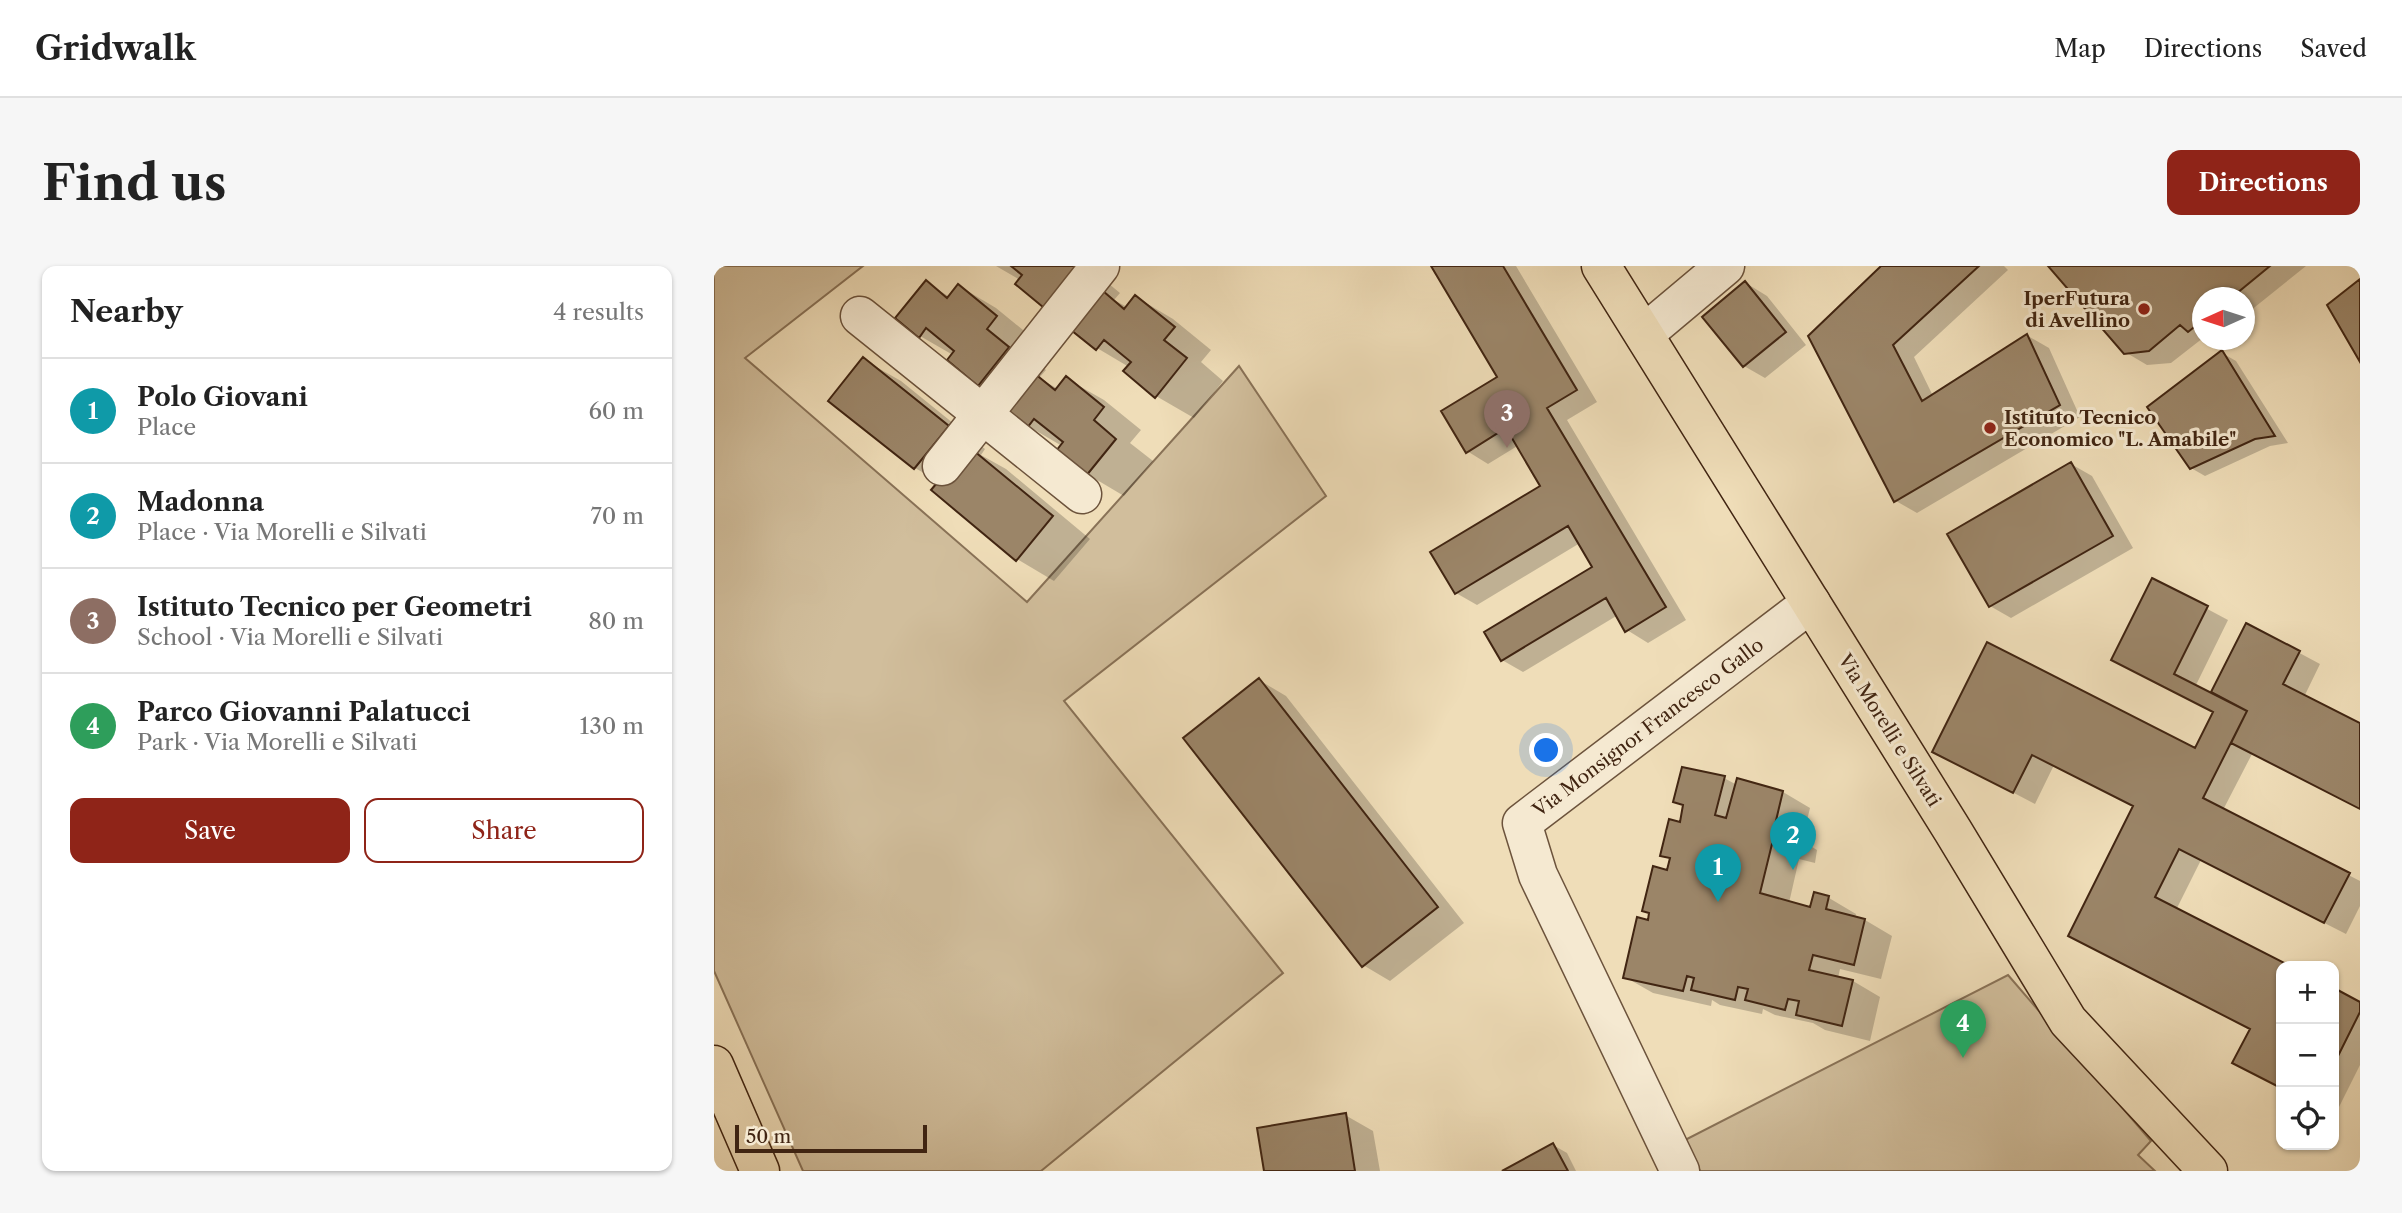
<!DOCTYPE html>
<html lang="en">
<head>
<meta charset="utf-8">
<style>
  :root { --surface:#fff; --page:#f6f6f6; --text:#222; --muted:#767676; --line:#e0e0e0; --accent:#8f2418 }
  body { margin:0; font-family:"Libre Caslon Text",serif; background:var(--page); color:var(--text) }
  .controls { position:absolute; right:21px; bottom:21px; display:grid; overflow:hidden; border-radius:14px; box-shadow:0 2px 5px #0004 }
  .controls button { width:63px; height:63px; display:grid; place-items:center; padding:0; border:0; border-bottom:2px solid var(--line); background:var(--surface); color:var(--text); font:35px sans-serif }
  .compass { position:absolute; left:1478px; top:21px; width:63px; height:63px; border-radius:50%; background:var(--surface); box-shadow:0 2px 5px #0004; rotate:267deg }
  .scale { position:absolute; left:21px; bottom:18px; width:192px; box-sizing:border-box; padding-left:7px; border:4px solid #412512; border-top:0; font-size:19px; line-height:24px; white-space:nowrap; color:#412512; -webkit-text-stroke:5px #f5e9d1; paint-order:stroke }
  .you { position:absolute; left:833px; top:485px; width:24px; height:24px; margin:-18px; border:5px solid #fff; border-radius:50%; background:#1a73e8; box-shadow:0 0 0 10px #1a73e833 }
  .badge { display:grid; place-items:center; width:46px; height:46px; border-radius:50%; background:var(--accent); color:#fff; font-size:23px; font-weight:700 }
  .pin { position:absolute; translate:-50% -58px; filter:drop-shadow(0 2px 4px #0008) }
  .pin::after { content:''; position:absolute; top:37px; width:24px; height:21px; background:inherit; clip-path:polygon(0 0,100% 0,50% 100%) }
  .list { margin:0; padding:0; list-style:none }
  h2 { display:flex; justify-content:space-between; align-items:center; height:91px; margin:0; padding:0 28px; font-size:30px }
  h2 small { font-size:23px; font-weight:400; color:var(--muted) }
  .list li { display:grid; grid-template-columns:46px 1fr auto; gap:21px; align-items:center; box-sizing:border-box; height:105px; padding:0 28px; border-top:2px solid var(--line) }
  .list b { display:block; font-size:26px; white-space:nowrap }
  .list p { margin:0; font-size:23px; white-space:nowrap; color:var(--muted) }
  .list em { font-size:23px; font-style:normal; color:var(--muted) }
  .actions { display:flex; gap:14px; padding:21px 28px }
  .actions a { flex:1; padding:16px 0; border:2px solid var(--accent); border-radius:14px; text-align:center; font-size:24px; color:var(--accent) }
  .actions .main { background:var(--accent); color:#fff }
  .icon { flex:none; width:38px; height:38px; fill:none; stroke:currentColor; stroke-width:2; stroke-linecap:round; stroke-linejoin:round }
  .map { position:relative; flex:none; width:1646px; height:905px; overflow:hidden; border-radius:14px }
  header { display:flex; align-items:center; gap:42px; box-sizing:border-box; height:98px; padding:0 35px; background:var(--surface); border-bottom:2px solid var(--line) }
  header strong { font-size:33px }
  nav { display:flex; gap:38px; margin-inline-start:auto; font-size:24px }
  .intro { display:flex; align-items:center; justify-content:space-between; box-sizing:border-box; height:168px; padding:0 42px }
  h1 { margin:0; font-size:49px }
  .button { padding:18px 32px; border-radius:14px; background:var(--accent); color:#fff; font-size:24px; font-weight:700 }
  main { display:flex; gap:42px; padding:0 42px }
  aside { flex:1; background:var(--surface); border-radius:14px; box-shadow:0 2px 5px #0004 }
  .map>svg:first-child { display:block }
</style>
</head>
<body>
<header>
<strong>Gridwalk</strong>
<nav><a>Map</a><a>Directions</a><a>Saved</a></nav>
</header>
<div class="intro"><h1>Find us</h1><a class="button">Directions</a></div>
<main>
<aside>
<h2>Nearby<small>4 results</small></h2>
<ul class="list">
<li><span class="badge" style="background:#0f9aa8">1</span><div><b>Polo Giovani</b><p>Place</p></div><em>60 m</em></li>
<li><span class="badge" style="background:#0f9aa8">2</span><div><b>Madonna</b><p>Place · Via Morelli e Silvati</p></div><em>70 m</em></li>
<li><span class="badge" style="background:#8d6e63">3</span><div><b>Istituto Tecnico per Geometri</b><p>School · Via Morelli e Silvati</p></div><em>80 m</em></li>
<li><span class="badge" style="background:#2e9e5b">4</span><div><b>Parco Giovanni Palatucci</b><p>Park · Via Morelli e Silvati</p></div><em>130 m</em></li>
</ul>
<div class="actions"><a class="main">Save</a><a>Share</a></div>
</aside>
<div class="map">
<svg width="1646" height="905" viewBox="0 0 1646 905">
  <rect width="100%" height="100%" fill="#efddb8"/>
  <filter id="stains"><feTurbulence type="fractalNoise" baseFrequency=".00286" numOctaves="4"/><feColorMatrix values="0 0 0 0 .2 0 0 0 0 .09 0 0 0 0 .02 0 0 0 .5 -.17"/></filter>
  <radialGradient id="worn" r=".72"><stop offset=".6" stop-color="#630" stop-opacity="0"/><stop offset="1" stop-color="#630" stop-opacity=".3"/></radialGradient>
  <path fill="#d1be9c" stroke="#897257" stroke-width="2" d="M 0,0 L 149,0 L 31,92 L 313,336 L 525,100 L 612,230 L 350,435 L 569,707 L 327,905 L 89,905 L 0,705 Z
    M 1294,709 L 1437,875 L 1424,889 L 1441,905 L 986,905 L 971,874 Z"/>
  <path fill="#0003" d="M 282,0 L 390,0 L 383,8 L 406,27 L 400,34 L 413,41 L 422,31 L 459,53 L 497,84 L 487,96 L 509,115 L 480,152 L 442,130 L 415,101 L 383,82 L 306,14 Z
    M 719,0 L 802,0 L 883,136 L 853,154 L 972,354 L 934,377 L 913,364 L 904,349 L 809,406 L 788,394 L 880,302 L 866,277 L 763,339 L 742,327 L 829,220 L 805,179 L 774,198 L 753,185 L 786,112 Z
    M 1169,0 L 1290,0 L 1294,4 L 1200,91 L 1219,130 L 1314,70 L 1335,82 L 1366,151 L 1203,247 L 1182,235 Z
    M 1336,0 L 1592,0 L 1531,49 L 1531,32 L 1489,32 L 1489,72 L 1457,97 L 1433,99 L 1411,86 Z
    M 212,17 L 236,31 L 245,20 L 282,42 L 320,73 L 309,85 L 332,104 L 325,112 L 344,123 L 353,113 L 390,134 L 427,164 L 416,177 L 439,195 L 410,230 L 373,208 L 348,180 L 314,160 L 297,137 L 265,118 L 239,89 L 206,70 Z
    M 1032,17 L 1053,30 L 1092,79 L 1051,112 L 1030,100 L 991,51 Z
    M 1508,87 L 1522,95 L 1574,177 L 1556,180 L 1491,210 L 1477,202 Z
    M 150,94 L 187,115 L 271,183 L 267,189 L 292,203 L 376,273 L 340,315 L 303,293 L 226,216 L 201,202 L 117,134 Z
    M 1357,198 L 1378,210 L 1419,282 L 1297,352 L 1276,340 Z
    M 1439,314 L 1514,354 L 1482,419 L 1498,429 L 1533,359 L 1606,398 L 1590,431 L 1646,459 L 1646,543 L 1538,488 L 1509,544 L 1646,615 L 1646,640 L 1632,668 L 1487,594 L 1462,644 L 1572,700 L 1567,700 L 1567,821 L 1542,808 L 1538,763 L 1377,681 L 1421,541 L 1340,499 L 1321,538 L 1220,485 L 1481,484 L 1500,446 L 1420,405 Z
    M 545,414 L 572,430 L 750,657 L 676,715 L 649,699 Z
    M 1010,512 L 1023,519 L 1069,526 L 1096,542 L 1088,575 L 1103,584 L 1101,597 L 1085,593 L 1075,637 L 1097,643 L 1101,628 L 1115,632 L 1142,648 L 1141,652 L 1151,654 L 1178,670 L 1167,713 L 1126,703 L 1124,712 L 1139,715 L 1166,731 L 1156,775 L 1111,764 L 1099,757 L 1061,749 L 1049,743 L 1048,748 L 1006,739 L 998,734 L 997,740 L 939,727 L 911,711 L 935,656 L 937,648 L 930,645 L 954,606 L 957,594 L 948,589 L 967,558 L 971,541 L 961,535 Z
    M 1620,724 L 1646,738 L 1646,799 L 1621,849 Z
    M 631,849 L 659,865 L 666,905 L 552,905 Z
    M 839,879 L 853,887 L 862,905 L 791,905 Z"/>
  <path fill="#9b8568" stroke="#412512" stroke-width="2" d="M 297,0 L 364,0 L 335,46 L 301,18 L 308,9 Z
    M 717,0 L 789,0 L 863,124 L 833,142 L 952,341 L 911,366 L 892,332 L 787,395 L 770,366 L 878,301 L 854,260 L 741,328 L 716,286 L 826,220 L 792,162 L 752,187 L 727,145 L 783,111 Z
    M 1167,0 L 1265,0 L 1179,79 L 1208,135 L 1313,68 L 1346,139 L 1180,236 L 1094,70 Z
    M 1334,0 L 1556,0 L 1517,32 L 1489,32 L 1489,54 L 1474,66 L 1466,59 L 1435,85 L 1410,88 Z
    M 1646,13 L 1646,96 L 1613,39 Z
    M 212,14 L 233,32 L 244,18 L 283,50 L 273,63 L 295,81 L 264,120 L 233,94 L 240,85 L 212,62 L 205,72 L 181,52 Z
    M 1031,15 L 1072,66 L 1029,101 L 988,51 Z
    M 389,25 L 410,43 L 421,29 L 461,61 L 450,74 L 473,92 L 441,132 L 409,105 L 417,96 L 390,74 L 382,84 L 357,64 Z
    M 1508,84 L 1561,170 L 1541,173 L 1476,203 L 1433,141 Z
    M 149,91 L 235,160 L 200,203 L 114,135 Z
    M 320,107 L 341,124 L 352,110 L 390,141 L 380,154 L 402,173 L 372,210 L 342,185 L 349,176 L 320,153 L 313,162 L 290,143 Z
    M 254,180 L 339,250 L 302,295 L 217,224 Z
    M 1357,196 L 1399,270 L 1275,341 L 1233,268 Z
    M 1438,312 L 1494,340 L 1460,408 L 1533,445 L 1489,532 L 1636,607 L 1610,657 L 1465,583 L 1441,631 L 1576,700 L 1567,700 L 1567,822 L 1518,797 L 1536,763 L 1354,670 L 1419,540 L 1318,489 L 1299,527 L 1218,486 L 1273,376 L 1481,482 L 1499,446 L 1397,394 Z
    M 1532,357 L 1586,385 L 1569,418 L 1646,457 L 1646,543 L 1517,477 L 1533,445 L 1497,426 Z
    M 545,412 L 724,641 L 648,701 L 469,472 Z
    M 968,501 L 1011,510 L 1001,549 L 1012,552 L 1023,512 L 1069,525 L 1060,563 L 1077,567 L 1074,582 L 1058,578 L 1046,627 L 1096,641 L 1100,626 L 1115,630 L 1112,643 L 1151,653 L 1140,699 L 1099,689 L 1095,704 L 1139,714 L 1128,760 L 1082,749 L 1085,735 L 1074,733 L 1071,744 L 1031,734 L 1034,723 L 1024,721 L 1021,734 L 977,724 L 980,712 L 973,710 L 969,725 L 909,712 L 923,651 L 934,654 L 935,647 L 928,645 L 939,600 L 953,604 L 956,592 L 946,590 L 955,553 L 966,556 L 969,539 L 959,536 Z
    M 1620,722 L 1646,736 L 1646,746 L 1620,798 Z
    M 632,847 L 641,905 L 550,905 L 543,862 Z
    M 839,877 L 854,905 L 788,905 Z"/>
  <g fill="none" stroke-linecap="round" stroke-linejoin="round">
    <g stroke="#6c533c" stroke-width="41">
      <path id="minor" d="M 146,50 L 368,228
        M 930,68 L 1011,0
        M 228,200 L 386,0
        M 966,905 L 824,609 L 808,557 L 1097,337"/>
    </g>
    <g stroke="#412512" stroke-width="41">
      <path id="major" d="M 887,0 L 1239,565 L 1354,755 L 1494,905"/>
    </g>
    <g stroke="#412512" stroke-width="41">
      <path id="highway" d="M 0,799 L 46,905"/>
    </g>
    <use href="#minor" stroke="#f5e9d1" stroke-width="38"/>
    <use href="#major" stroke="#efddb8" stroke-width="38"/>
    <use href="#highway" stroke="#efddb8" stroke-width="38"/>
  </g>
  <g fill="#8f2418" stroke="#f5e9d1" stroke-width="2.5">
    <circle cx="1430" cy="43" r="7"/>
    <circle cx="1276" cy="162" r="7"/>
  </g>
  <g text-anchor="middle" stroke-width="6" stroke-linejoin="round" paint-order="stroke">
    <g font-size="19" font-weight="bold" fill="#412512" stroke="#f5e9d1" text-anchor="end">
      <text x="1416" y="39">IperFutura<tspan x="1416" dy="22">di Avellino</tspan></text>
      <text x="1290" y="158" text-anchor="start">Istituto Tecnico<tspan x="1290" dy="22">Economico "L. Amabile"</tspan></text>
    </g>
    <g font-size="19" fill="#412512" stroke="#f5e9d1">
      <text transform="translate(934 461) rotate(-37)" y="7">Via Monsignor Francesco Gallo</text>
      <text transform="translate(1176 464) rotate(58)" y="7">Via Morelli e Silvati</text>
    </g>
  </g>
  <rect width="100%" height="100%" filter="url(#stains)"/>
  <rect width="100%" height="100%" fill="url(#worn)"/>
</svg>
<div class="controls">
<button>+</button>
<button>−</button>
<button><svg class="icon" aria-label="locate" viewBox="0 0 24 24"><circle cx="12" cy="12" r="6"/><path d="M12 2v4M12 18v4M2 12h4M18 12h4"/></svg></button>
</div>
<svg class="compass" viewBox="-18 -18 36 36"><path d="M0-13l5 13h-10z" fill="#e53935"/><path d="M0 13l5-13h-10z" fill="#767676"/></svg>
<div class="scale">50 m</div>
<div class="you"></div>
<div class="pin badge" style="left:1004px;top:636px;background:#0f9aa8">1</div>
<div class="pin badge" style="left:1079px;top:604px;background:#0f9aa8">2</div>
<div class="pin badge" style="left:793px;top:182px;background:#8d6e63">3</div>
<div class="pin badge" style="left:1249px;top:792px;background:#2e9e5b">4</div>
</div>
</main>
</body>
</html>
